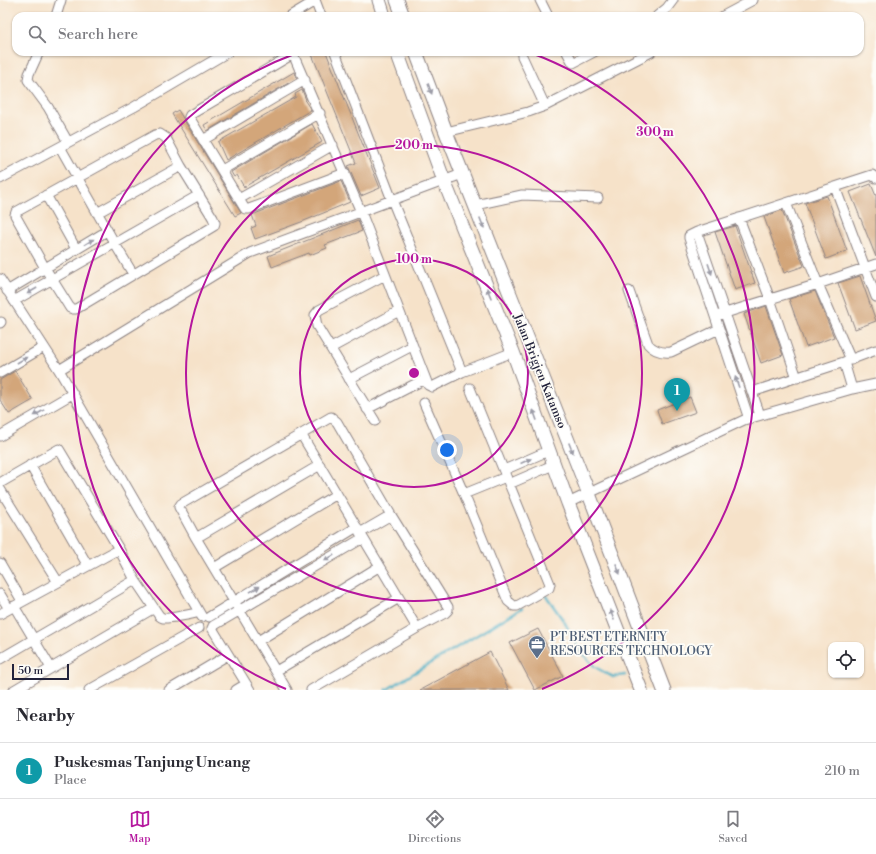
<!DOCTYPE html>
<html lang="en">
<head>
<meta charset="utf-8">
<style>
  :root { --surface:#fff; --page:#f7f7f7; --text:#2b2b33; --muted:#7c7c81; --line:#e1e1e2; --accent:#b5179e }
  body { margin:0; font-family:"Libre Bodoni",serif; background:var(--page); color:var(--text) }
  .controls { position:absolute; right:12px; bottom:12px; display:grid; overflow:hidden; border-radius:8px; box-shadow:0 1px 3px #0004 }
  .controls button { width:36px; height:36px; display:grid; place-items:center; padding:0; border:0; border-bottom:1px solid var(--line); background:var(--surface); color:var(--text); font:20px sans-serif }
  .scale { position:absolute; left:12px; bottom:10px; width:57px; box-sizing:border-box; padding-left:4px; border:2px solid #22223b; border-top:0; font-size:11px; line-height:14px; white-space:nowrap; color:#22223b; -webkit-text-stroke:3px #fdfcf7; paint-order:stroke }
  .you { position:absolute; left:447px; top:450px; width:14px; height:14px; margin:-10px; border:3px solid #fff; border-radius:50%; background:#1a73e8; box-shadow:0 0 0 6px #1a73e833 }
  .badge { display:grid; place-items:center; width:26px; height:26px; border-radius:50%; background:var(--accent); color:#fff; font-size:13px; font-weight:700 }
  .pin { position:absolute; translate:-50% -33px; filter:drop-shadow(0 1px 2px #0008) }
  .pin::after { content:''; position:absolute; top:21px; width:14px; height:12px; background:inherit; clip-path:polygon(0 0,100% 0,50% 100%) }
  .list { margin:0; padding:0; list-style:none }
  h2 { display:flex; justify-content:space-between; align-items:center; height:52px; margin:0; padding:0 16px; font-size:17px }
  h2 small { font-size:13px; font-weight:400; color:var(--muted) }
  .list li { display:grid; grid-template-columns:26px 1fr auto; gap:12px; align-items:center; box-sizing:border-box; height:56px; padding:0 16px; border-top:1px solid var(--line) }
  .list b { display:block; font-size:15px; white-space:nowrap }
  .list p { margin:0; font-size:13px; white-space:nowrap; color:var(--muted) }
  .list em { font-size:13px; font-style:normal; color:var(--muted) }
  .icon { flex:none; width:22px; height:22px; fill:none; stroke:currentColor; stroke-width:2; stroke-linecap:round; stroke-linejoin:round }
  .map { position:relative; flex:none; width:876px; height:690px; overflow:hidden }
  .search { position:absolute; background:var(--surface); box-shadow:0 1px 3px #0004; left:12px; right:12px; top:12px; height:44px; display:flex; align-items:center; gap:10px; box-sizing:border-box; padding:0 14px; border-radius:12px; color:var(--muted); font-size:15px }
  .sheet { height:108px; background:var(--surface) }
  nav { display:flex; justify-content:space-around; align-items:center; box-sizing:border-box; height:56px; border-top:1px solid var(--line); background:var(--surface); font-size:11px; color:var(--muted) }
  nav a { display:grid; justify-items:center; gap:2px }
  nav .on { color:var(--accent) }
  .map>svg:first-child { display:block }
</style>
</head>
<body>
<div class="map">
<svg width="876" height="690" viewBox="0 0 876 690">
  <rect width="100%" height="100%" fill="#fdfcf7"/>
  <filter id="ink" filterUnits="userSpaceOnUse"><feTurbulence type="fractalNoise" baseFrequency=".025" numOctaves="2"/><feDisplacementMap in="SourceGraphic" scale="8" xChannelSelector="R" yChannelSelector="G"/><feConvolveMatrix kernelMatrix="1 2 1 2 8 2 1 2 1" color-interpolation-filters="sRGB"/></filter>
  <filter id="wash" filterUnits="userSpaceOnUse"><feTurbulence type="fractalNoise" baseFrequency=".012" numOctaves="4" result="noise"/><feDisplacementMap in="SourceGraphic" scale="16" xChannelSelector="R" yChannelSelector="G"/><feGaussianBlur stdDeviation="0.9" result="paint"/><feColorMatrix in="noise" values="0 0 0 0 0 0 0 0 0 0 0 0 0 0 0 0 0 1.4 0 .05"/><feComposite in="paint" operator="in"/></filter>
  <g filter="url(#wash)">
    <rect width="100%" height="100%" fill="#f6e2c9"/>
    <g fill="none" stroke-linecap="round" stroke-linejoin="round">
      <path stroke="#45adc4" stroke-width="2.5" d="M 545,594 L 565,623 L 580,651 L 595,667 L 613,677 L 625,675
        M 386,690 L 522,608"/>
    </g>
    <g id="blocks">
      <path fill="#d3a67a" d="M 311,52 L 326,52 L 380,188 L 361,196 L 348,166 L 356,163 Z
        M 294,72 L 297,78 L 207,131 L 204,125 Z
        M 302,90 L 306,100 L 305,101 L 311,110 L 226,160 L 218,142 L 296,97 L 295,94 Z
        M 178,110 L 241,213 L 235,216 L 172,114 Z
        M 312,124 L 322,142 L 244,187 L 237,175 L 234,177 L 231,172 Z
        M 341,181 L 350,202 L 304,221 L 255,239 L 251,228 L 256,226 L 252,215 Z
        M 871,184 L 876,196 L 876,257 L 850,192 Z
        M 827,196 L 847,251 L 826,259 L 805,203 Z
        M 782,210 L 804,266 L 784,273 L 764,217 Z
        M 358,220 L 362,231 L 325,245 L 327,248 L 310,255 L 309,253 L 272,267 L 268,256 Z
        M 735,226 L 755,283 L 735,290 L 715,232 Z
        M 860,276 L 876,321 L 855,329 L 838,283 Z
        M 815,291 L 834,337 L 806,347 L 789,299 Z
        M 766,306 L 783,355 L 761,363 L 744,314 Z
        M 15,371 L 33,400 L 9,414 L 0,400 L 0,380 Z
        M 690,397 L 696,412 L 662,424 L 657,410 Z
        M 538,629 L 563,676 L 535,690 L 510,643 Z
        M 490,652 L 509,690 L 420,690 Z"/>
    </g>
  </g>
  <g filter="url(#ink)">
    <use href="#blocks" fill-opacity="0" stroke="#8c8282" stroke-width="1"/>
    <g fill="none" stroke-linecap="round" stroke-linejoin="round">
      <g stroke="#8c8282" stroke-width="11">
        <path id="minor" d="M 315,0 L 321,16
          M 540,0 L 548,16
          M 56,16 L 61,0
          M 290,16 L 315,1
          M 657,16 L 667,8 L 673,0
          M 723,16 L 753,0
          M 39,52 L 29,74 L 28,80 L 48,107 L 68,142
          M 335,52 L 392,200 L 462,372
          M 567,52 L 573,63 L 594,52
          M 522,56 L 545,106
          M 446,132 L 528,112 L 545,106 L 651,52
          M 160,134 L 166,138 L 181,166 L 213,218 L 215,223 L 214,226 L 76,309 L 73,309 L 70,308 L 45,268 L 15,215 L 16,212 L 155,135 Z
          M 203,140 L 305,80
          M 60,147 L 115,244 L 133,274
          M 222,170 L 320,113
          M 345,173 L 249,209 L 245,209 L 194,125 L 189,117 L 190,115 L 293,54 L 361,212 L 428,385 L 432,387 L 462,372 L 513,352
          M 0,179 L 134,107 L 228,52
          M 835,187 L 876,297
          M 46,195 L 76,249
          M 239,199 L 333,145
          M 786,203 L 818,284 L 851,360
          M 475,205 L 522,195 L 598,198
          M 97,213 L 181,166
          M 739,218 L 770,299 L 797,378
          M 697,232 L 760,415
          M 0,279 L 59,370 L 202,617
          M 7,291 L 107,231
          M 629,291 L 648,344 C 654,351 661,353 671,352 L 719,329
          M 14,301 L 199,195
          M 719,315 L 818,284 L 876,264
          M 0,323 L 1,322
          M 331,348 L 399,311
          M 844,362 L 852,389
          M 59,370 L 250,253 L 462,174
          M 0,373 L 44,347
          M 349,379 L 412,346
          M 752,392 L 844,362 L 876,350
          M 424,403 L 464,494 L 508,601 L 514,606 L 517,606 L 549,588 L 550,584 L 470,388
          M 367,409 L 425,379
          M 749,419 L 689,238 L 689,236 L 697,232 L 872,175 L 876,178
          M 375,421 L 317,326 L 315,315 L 319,310 L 385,275
          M 301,434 L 417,628
          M 0,436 L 72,394
          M 30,465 L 88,566
          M 504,470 L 548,451
          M 0,483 L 59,449 L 119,549 L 135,580 L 158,614 C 159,616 160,617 163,618 C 166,619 195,614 199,612
          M 509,484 L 553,465
          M 0,489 L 58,582
          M 464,494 L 506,477
          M 568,503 L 744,420 L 852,389 L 876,384
          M 360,533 L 391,515
          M 196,538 L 320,465
          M 0,563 L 22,601
          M 214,568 L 337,494
          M 0,594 L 9,609
          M 14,606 L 51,668
          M 0,614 L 119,549
          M 209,617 L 357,527
          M 213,626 L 363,538
          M 212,628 L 250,690
          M 258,641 L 380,566
          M 0,659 L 135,580
          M 276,671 L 399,598
          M 14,690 L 154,608
          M 89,690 L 199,628
          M 169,690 L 228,655
          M 236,690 L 246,684
          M 287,690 L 196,538 L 179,507 L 181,504 L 331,417 L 337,422 L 391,515 L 448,607 L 448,610 L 445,613 L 417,628 L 311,690"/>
      </g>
      <g stroke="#8c8282" stroke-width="15">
        <path id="highway" d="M 379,0 L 384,16
          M 397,0 L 403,16
          M 397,52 L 444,181 L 513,352 L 568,503 L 641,690
          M 416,52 L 446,132 L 589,494 L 664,690"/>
      </g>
      <use href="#minor" stroke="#fff" stroke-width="9"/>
      <use href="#highway" stroke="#fff" stroke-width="13"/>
    </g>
    <defs><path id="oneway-solid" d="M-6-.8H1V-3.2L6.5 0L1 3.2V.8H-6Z"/></defs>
    <g fill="#9c9ca7">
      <use href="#oneway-solid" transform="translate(430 89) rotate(70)"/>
      <use href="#oneway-solid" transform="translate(482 223) rotate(68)"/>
      <use href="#oneway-solid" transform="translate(89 242) rotate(-31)"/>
      <use href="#oneway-solid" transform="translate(710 269) rotate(71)"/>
      <use href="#oneway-solid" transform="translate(32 291) rotate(150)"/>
      <use href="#oneway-solid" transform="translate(489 293) rotate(-112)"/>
      <use href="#oneway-solid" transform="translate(22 360) rotate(-30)"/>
      <use href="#oneway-solid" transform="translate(737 382) rotate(-109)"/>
      <use href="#oneway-solid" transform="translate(39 413) rotate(150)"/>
      <use href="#oneway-solid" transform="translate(535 415) rotate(-110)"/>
      <use href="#oneway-solid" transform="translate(571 448) rotate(68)"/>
      <use href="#oneway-solid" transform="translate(526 461) rotate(-24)"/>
      <use href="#oneway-solid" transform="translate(329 558) rotate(150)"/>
      <use href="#oneway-solid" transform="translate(618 569) rotate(69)"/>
      <use href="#oneway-solid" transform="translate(255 589) rotate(-31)"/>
      <use href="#oneway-solid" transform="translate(612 615) rotate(-112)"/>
    </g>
  </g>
  <g fill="none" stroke="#b5179e" stroke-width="2">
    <circle cx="414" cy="373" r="114"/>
    <circle cx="414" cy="373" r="228"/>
    <path d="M286 689A341 341 0 0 1 297 53M531 53A341 341 0 0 1 542 689"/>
  </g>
  <defs>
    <g id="office-pin" transform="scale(0.9)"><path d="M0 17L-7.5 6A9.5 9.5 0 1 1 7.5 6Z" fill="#5c6f8a" stroke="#fdfcf7"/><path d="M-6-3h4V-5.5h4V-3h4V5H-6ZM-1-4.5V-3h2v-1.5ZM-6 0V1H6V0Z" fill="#fff"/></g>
  </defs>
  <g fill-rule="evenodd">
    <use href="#office-pin" x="537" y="644"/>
  </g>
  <g text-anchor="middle" stroke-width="3.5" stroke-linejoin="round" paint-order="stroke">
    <g font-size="12" fill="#22223b" stroke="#fdfcf7">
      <text transform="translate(540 371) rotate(68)" y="4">Jalan Brigjen Katamso</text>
    </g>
    <g font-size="12" fill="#4e5e75" stroke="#fdfcf7" text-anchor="start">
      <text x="550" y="641">PT BEST ETERNITY<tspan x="550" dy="14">RESOURCES TECHNOLOGY</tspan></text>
    </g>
  </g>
  <circle cx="414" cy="373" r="6" fill="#b5179e" stroke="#fdfcf7" stroke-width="2"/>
  <g font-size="12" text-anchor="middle" font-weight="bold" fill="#b5179e" stroke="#fdfcf7" stroke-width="3.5" stroke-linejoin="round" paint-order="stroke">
    <text x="655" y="136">300 m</text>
    <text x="414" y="149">200 m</text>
    <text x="414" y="263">100 m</text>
  </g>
</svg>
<div class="controls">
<button><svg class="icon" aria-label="locate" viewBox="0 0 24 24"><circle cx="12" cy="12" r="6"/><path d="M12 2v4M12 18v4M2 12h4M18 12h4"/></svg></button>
</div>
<div class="scale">50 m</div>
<div class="you"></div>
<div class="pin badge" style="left:677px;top:411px;background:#0f9aa8">1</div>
<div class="search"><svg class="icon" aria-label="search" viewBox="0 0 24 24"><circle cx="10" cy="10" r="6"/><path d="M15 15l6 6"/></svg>Search here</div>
</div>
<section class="sheet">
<h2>Nearby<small></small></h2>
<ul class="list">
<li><span class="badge" style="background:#0f9aa8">1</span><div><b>Puskesmas Tanjung Uncang</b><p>Place</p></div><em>210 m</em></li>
</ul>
</section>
<nav>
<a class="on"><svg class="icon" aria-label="map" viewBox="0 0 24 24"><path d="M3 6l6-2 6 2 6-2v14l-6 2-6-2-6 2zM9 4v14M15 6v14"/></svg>Map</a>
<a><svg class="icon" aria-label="directions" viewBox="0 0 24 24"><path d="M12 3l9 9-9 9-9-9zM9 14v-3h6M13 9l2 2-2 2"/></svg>Directions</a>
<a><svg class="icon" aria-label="saved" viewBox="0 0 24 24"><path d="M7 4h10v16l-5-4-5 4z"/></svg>Saved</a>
</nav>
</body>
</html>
